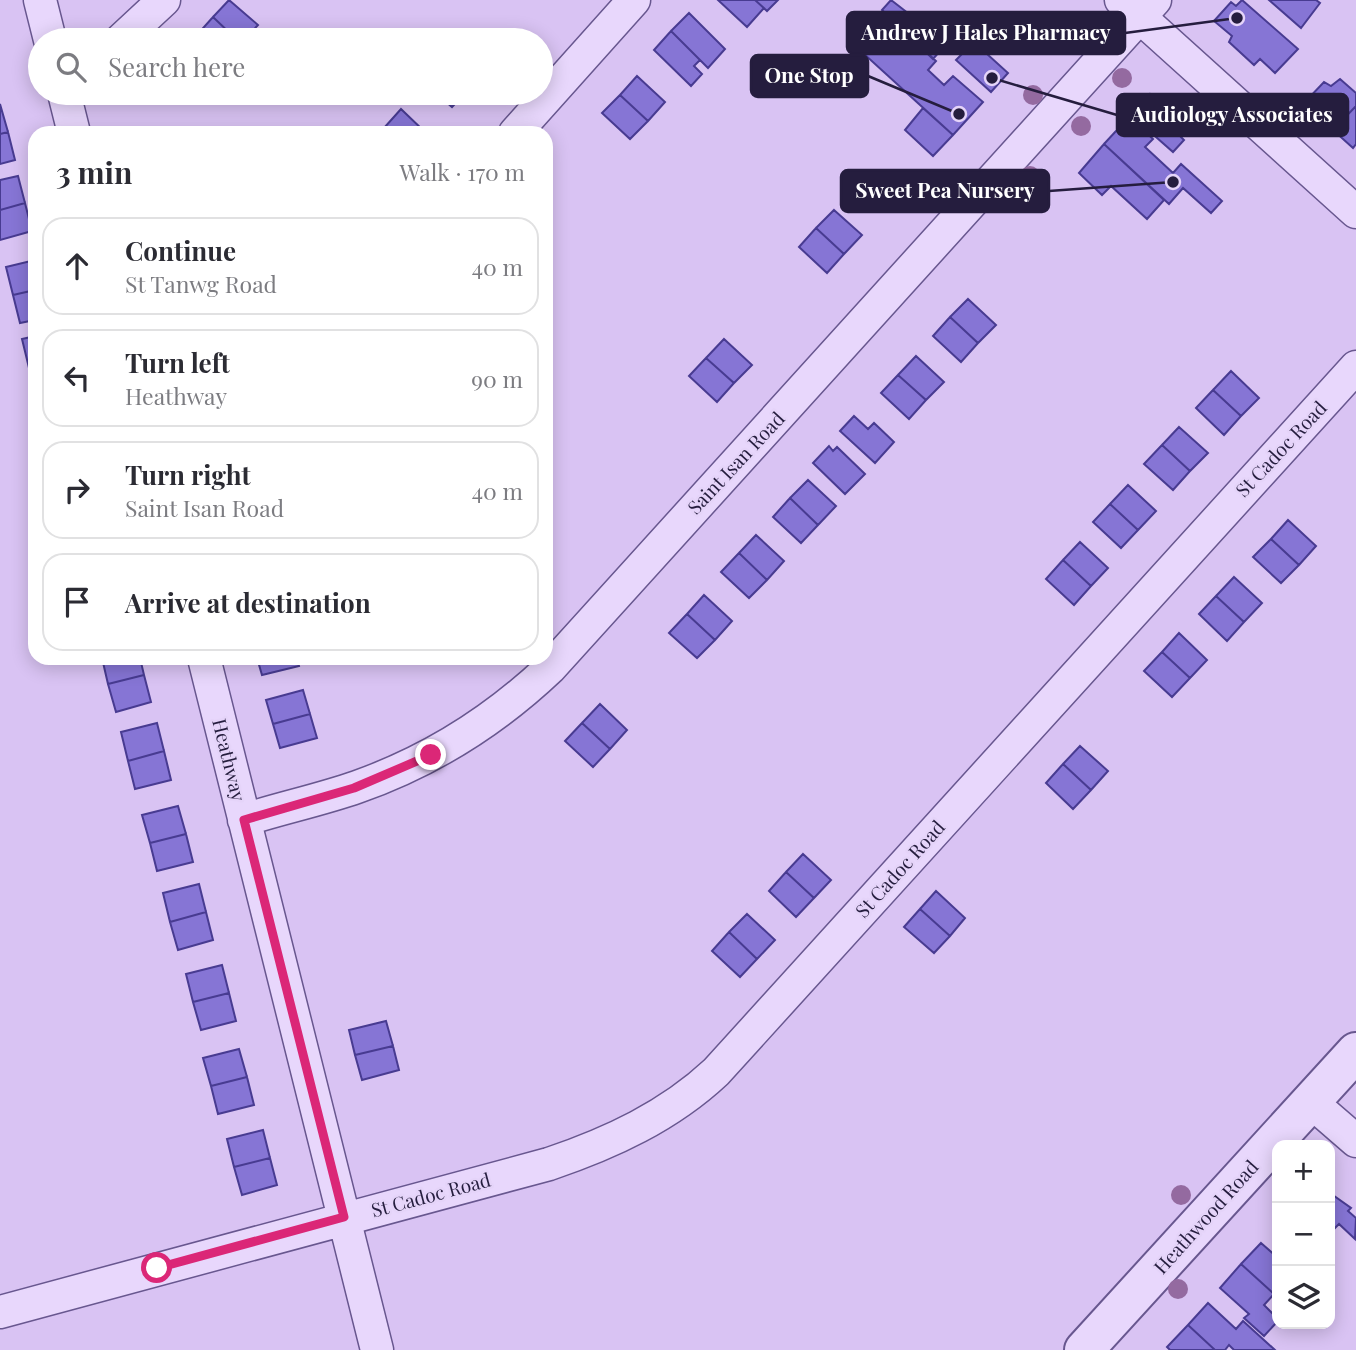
<!DOCTYPE html>
<html lang="en">
<head>
<meta charset="utf-8">
<style>
  :root { --surface:#fff; --page:#f2f2f3; --text:#2b2b33; --muted:#7c7c81; --line:#e1e1e2 }
  body { margin:0; font-family:"Playfair Display",serif; background:var(--page); color:var(--text) }
  .controls { position:absolute; right:21px; bottom:21px; display:grid; overflow:hidden; border-radius:14px; box-shadow:0 4px 18px #0003 }
  .controls button { width:63px; height:63px; display:grid; place-items:center; padding:0; border:0; border-bottom:2px solid var(--line); background:var(--surface); color:var(--text); font:35px sans-serif }
  .stop { position:absolute; width:21px; height:21px; margin:-16px; border:5px solid #db2777; border-radius:50%; background:#fff }
  .stop.end { background:#db2777; border-color:#fff; box-shadow:0 2px 7px #0008 }
  .list { margin:0; padding:0; list-style:none }
  h2 { display:flex; justify-content:space-between; align-items:center; height:91px; margin:0; padding:0 28px; font-size:30px }
  h2 small { font-size:23px; font-weight:400; color:var(--muted) }
  .list li { display:grid; grid-template-columns:46px 1fr auto; gap:21px; align-items:center; box-sizing:border-box; height:98px; margin:0 14px 14px; padding:0 14px; border:2px solid var(--line); border-radius:21px }
  .list b { display:block; font-size:26px; white-space:nowrap }
  .list p { margin:0; font-size:23px; white-space:nowrap; color:var(--muted) }
  .list em { font-size:23px; font-style:normal; color:var(--muted) }
  .icon { flex:none; width:38px; height:38px; fill:none; stroke:currentColor; stroke-width:2; stroke-linecap:round; stroke-linejoin:round }
  .map { position:relative; flex:none; width:1356px; height:1350px; overflow:hidden }
  .search { position:absolute; background:var(--surface); box-shadow:0 4px 18px #0003; left:28px; top:28px; width:525px; height:77px; display:flex; align-items:center; gap:18px; box-sizing:border-box; padding:0 24px; border-radius:38px; color:var(--muted); font-size:26px }
  .panel { position:absolute; background:var(--surface); box-shadow:0 4px 18px #0003; left:28px; top:126px; width:525px; height:539px; border-radius:21px }
  .map>svg:first-child { display:block }
</style>
</head>
<body>
<div class="map">
<svg width="1356" height="1350" viewBox="0 0 1356 1350">
  <rect width="100%" height="100%" fill="#d9c3f3"/>
  <path fill="#8675d5" stroke="#483b91" stroke-width="2" d="M 229,0 L 258,25 L 244,40 L 237,40 L 213,17 Z
    M 718,0 L 755,0 L 764,8 L 747,27 Z
    M 755,0 L 778,0 L 767,11 Z
    M 891,0 L 913,17 L 916,14 L 947,43 L 933,59 L 882,10 Z
    M 1242,0 L 1298,49 L 1275,73 L 1260,59 L 1254,65 L 1229,42 L 1232,36 L 1214,21 L 1231,2 L 1236,6 Z
    M 1269,0 L 1316,0 L 1320,3 L 1301,28 Z
    M 689,13 L 725,49 L 708,68 L 671,31 Z
    M 213,17 L 237,40 L 199,40 L 195,37 Z
    M 899,26 L 936,61 L 928,70 L 944,85 L 953,76 L 983,102 L 953,135 L 852,43 L 862,32 L 880,46 Z
    M 671,31 L 700,60 L 694,66 L 702,74 L 691,86 L 654,50 Z
    M 965,34 L 1008,73 L 991,92 L 956,60 L 966,50 L 958,42 Z
    M 637,76 L 665,102 L 648,121 L 620,95 Z
    M 1340,79 L 1356,93 L 1356,106 L 1333,130 L 1304,103 L 1324,82 L 1331,86 Z
    M 436,93 L 465,93 L 452,107 Z
    M 1150,94 L 1163,106 L 1167,102 L 1189,123 L 1178,134 L 1184,140 L 1173,152 L 1131,115 Z
    M 620,95 L 648,121 L 630,139 L 602,113 Z
    M 0,104 L 8,132 L 0,134 Z
    M 1356,106 L 1356,144 L 1353,148 L 1333,130 Z
    M 923,108 L 953,135 L 933,156 L 905,130 Z
    M 401,109 L 426,133 L 389,133 L 384,128 Z
    M 1129,117 L 1153,139 L 1145,147 L 1173,173 L 1181,164 L 1222,201 L 1211,213 L 1183,188 L 1169,204 L 1104,144 Z
    M 8,132 L 15,160 L 0,164 L 0,134 Z
    M 1104,144 L 1164,200 L 1147,219 L 1111,186 L 1102,195 L 1079,173 Z
    M 18,176 L 25,203 L 0,210 L 0,180 Z
    M 25,203 L 32,231 L 0,240 L 0,210 Z
    M 834,210 L 862,235 L 844,254 L 816,228 Z
    M 816,228 L 844,254 L 827,273 L 799,247 Z
    M 35,260 L 35,290 L 13,295 L 6,267 Z
    M 35,290 L 35,320 L 20,323 L 13,295 Z
    M 968,299 L 996,325 L 978,343 L 950,317 Z
    M 950,317 L 978,343 L 961,362 L 933,336 Z
    M 35,336 L 35,366 L 29,368 L 22,339 Z
    M 724,339 L 752,365 L 734,383 L 706,358 Z
    M 916,356 L 944,382 L 926,400 L 898,375 Z
    M 706,358 L 734,383 L 717,402 L 689,376 Z
    M 1231,371 L 1259,398 L 1241,416 L 1213,390 Z
    M 898,375 L 926,400 L 909,419 L 881,393 Z
    M 1213,390 L 1241,416 L 1224,435 L 1196,408 Z
    M 854,416 L 868,429 L 874,423 L 894,442 L 875,463 L 840,431 Z
    M 1179,427 L 1208,453 L 1190,471 L 1162,445 Z
    M 1162,445 L 1190,471 L 1173,490 L 1144,464 Z
    M 829,446 L 833,451 L 837,447 L 865,474 L 845,494 L 813,463 Z
    M 808,480 L 836,506 L 818,525 L 790,498 Z
    M 1128,485 L 1156,511 L 1138,530 L 1110,504 Z
    M 790,498 L 818,525 L 801,543 L 773,517 Z
    M 1110,504 L 1138,530 L 1121,548 L 1093,522 Z
    M 1288,520 L 1316,546 L 1299,565 L 1271,539 Z
    M 756,535 L 784,561 L 767,580 L 739,553 Z
    M 1271,539 L 1299,565 L 1281,583 L 1253,557 Z
    M 1080,542 L 1108,568 L 1091,586 L 1063,560 Z
    M 739,553 L 767,580 L 749,598 L 721,572 Z
    M 1063,560 L 1091,586 L 1074,605 L 1046,579 Z
    M 1234,577 L 1262,603 L 1244,622 L 1216,596 Z
    M 704,595 L 732,621 L 715,640 L 687,614 Z
    M 1216,596 L 1244,622 L 1227,641 L 1199,614 Z
    M 687,614 L 715,640 L 697,658 L 669,633 Z
    M 1179,633 L 1207,660 L 1190,678 L 1162,652 Z
    M 1162,652 L 1190,678 L 1172,697 L 1144,671 Z
    M 102,658 L 140,658 L 144,675 L 108,684 Z
    M 257,658 L 297,658 L 299,666 L 262,675 Z
    M 144,675 L 151,702 L 116,712 L 108,684 Z
    M 303,690 L 310,714 L 273,724 L 266,700 Z
    M 600,704 L 627,730 L 610,749 L 582,723 Z
    M 310,714 L 317,738 L 280,748 L 273,724 Z
    M 157,723 L 164,751 L 128,761 L 121,732 Z
    M 582,723 L 610,749 L 593,767 L 565,741 Z
    M 1080,746 L 1108,771 L 1091,790 L 1063,764 Z
    M 164,751 L 171,780 L 135,789 L 128,761 Z
    M 1063,764 L 1091,790 L 1073,809 L 1046,783 Z
    M 178,806 L 186,834 L 150,843 L 142,815 Z
    M 186,834 L 193,862 L 157,871 L 150,843 Z
    M 803,854 L 831,880 L 814,898 L 786,872 Z
    M 786,872 L 814,898 L 796,917 L 769,891 Z
    M 199,884 L 206,912 L 170,922 L 163,893 Z
    M 936,891 L 965,918 L 950,936 L 920,909 Z
    M 920,909 L 950,936 L 934,953 L 904,927 Z
    M 206,912 L 213,940 L 178,950 L 170,922 Z
    M 747,914 L 775,940 L 757,959 L 729,932 Z
    M 729,932 L 757,959 L 740,977 L 712,951 Z
    M 222,965 L 229,993 L 193,1002 L 186,974 Z
    M 229,993 L 236,1021 L 201,1030 L 193,1002 Z
    M 386,1021 L 393,1046 L 355,1055 L 349,1030 Z
    M 393,1046 L 399,1070 L 362,1080 L 355,1055 Z
    M 239,1049 L 247,1077 L 211,1086 L 203,1058 Z
    M 247,1077 L 254,1105 L 218,1114 L 211,1086 Z
    M 263,1130 L 270,1158 L 234,1167 L 227,1139 Z
    M 270,1158 L 277,1185 L 242,1195 L 234,1167 Z
    M 1330,1193 L 1351,1208 L 1348,1211 L 1356,1218 L 1355,1239 L 1339,1224 L 1330,1233 Z
    M 1261,1243 L 1277,1257 L 1277,1291 L 1274,1294 L 1241,1264 Z
    M 1241,1264 L 1274,1294 L 1264,1305 L 1277,1318 L 1277,1322 L 1264,1336 L 1244,1318 L 1249,1314 L 1220,1288 Z
    M 1208,1303 L 1236,1329 L 1243,1321 L 1275,1350 L 1234,1350 L 1229,1345 L 1225,1350 L 1215,1350 L 1188,1325 Z
    M 1188,1325 L 1215,1350 L 1170,1350 L 1167,1347 Z"/>
  <g fill="none" stroke-linecap="round" stroke-linejoin="round">
    <g stroke="#68578f" stroke-width="35">
      <path id="minor" d="M 40,0 L 50,40
        M 1121,0 L 1356,212
        M 121,40 L 164,0
        M 64,93 L 74,133
        M 515,133 L 634,0
        M 204,658 L 377,1350
        M 244,820 C 281,808 320,800 357,787 C 431,761 493,722 550,668 L 1155,0
        M 1311,1102 L 1356,1141
        M 0,1312 L 549,1164 C 611,1143 669,1116 716,1072 L 1356,367"/>
    </g>
    <g stroke="#68578f" stroke-width="42">
      <path id="tertiary" d="M 1084,1350 L 1356,1052"/>
    </g>
    <use href="#minor" stroke="#e8d7fc" stroke-width="32"/>
    <use href="#tertiary" stroke="#e8d7fc" stroke-width="38"/>
  </g>
  <g fill="#946aa0">
    <circle cx="1122" cy="78" r="10"/>
    <circle cx="1033" cy="95" r="10"/>
    <circle cx="1081" cy="126" r="10"/>
    <circle cx="1030" cy="176" r="10"/>
    <circle cx="1181" cy="1195" r="10"/>
    <circle cx="1178" cy="1289" r="10"/>
  </g>
  <g fill="none" stroke-linecap="round" stroke-linejoin="round">
    <path stroke="#db2777" stroke-width="9" d="M 157,1268 L 344,1217 L 244,820 L 354,788 L 431,755"/>
  </g>
  <g text-anchor="middle" stroke-width="5" stroke-linejoin="round" paint-order="stroke">
    <g font-size="19" fill="#251d3e" stroke="#e5d4f9">
      <text transform="translate(1281 449) rotate(-47)" y="7">St Cadoc Road</text>
      <text transform="translate(736 463) rotate(-47)" y="7">Saint Isan Road</text>
      <text transform="translate(229 760) rotate(76)" y="7">Heathway</text>
      <text transform="translate(900 869) rotate(-48)" y="7">St Cadoc Road</text>
      <text transform="translate(431 1195) rotate(-15)" y="7">St Cadoc Road</text>
      <text transform="translate(1206 1217) rotate(-48)" y="7">Heathwood Road</text>
    </g>
  </g>
  <path fill="none" stroke="#251d3e" stroke-width="2.5" d="M1237 18L1125 33M959 114L868 76M992 78L1117 115M1173 182L1049 191"/>
  <g fill="#251d3e" stroke="#e5d4f9" stroke-width="2.5">
    <circle cx="1237" cy="18" r="7"/>
    <circle cx="959" cy="114" r="7"/>
    <circle cx="992" cy="78" r="7"/>
    <circle cx="1173" cy="182" r="7"/>
  </g>
  <g fill="#251d3e" stroke="#251d3e" stroke-width="2.5">
    <rect x="847" y="12" width="278" height="42" rx="7"/>
    <rect x="751" y="55" width="117" height="42" rx="7"/>
    <rect x="1117" y="94" width="231" height="42" rx="7"/>
    <rect x="841" y="170" width="208" height="42" rx="7"/>
  </g>
  <g font-size="21" text-anchor="middle" font-weight="bold" fill="#fff">
    <text x="986" y="40">Andrew J Hales Pharmacy</text>
    <text x="809" y="83">One Stop</text>
    <text x="1232" y="122">Audiology Associates</text>
    <text x="945" y="198">Sweet Pea Nursery</text>
  </g>
</svg>
<div class="controls">
<button>+</button>
<button>−</button>
<button><svg class="icon" aria-label="layers" viewBox="0 0 24 24"><path d="M12 4l9 5-9 5-9-5zM3 14l9 5 9-5"/></svg></button>
</div>
<div class="stop" style="left:157px;top:1268px"></div>
<div class="stop end" style="left:431px;top:755px"></div>
<div class="search"><svg class="icon" aria-label="search" viewBox="0 0 24 24"><circle cx="10" cy="10" r="6"/><path d="M15 15l6 6"/></svg>Search here</div>
<section class="panel">
<h2>3 min<small>Walk · 170 m</small></h2>
<ul class="list">
<li><svg class="icon" aria-label="ahead" viewBox="0 0 24 24"><path d="M12 20V5M6 11l6-6 6 6"/></svg><div><b>Continue</b><p>St Tanwg Road</p></div><em>40 m</em></li>
<li><svg class="icon" aria-label="left" viewBox="0 0 24 24"><path d="M17 20v-9H6M10 6l-5 5 5 5"/></svg><div><b>Turn left</b><p>Heathway</p></div><em>90 m</em></li>
<li><svg class="icon" aria-label="right" viewBox="0 0 24 24"><path d="M7 20v-9h11M14 6l5 5-5 5"/></svg><div><b>Turn right</b><p>Saint Isan Road</p></div><em>40 m</em></li>
<li><svg class="icon" aria-label="arrive" viewBox="0 0 24 24"><path d="M6 21V4h12l-3 4 3 4H6"/></svg><div><b>Arrive at destination</b></div></li>
</ul>
</section>
</div>
</body>
</html>
